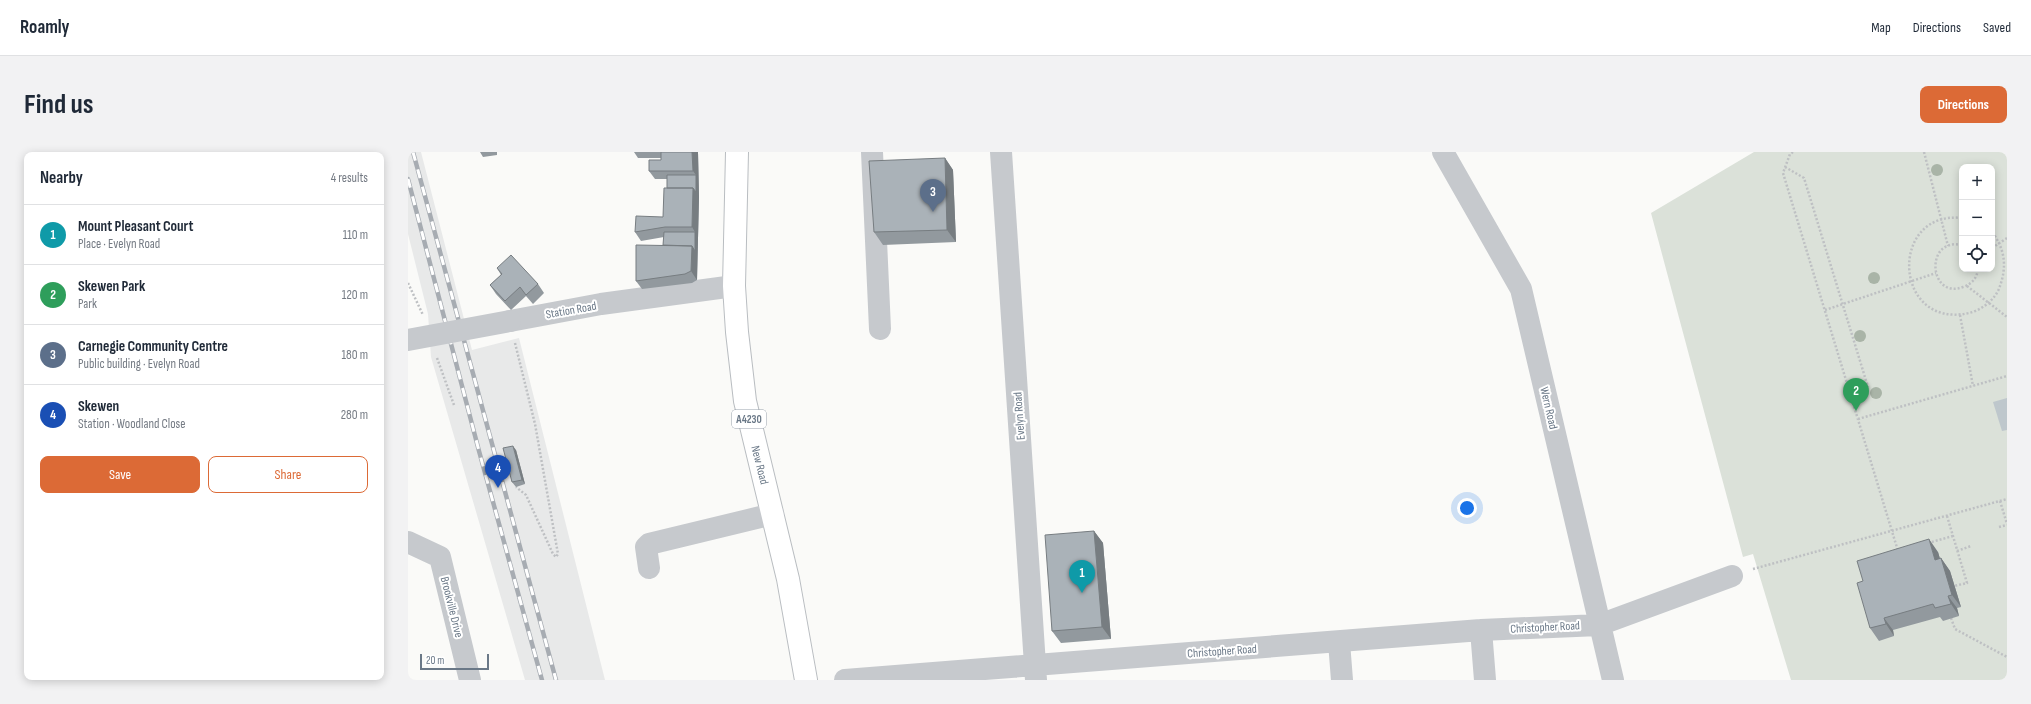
<!DOCTYPE html>
<html lang="en">
<head>
<meta charset="utf-8">
<style>
  :root { --surface:#fff; --page:#f2f2f3; --text:#1f2937; --muted:#747a83; --line:#e0e1e3; --accent:#dc6a36 }
  body { margin:0; font-family:"Sofia Sans Condensed",sans-serif; background:var(--page); color:var(--text) }
  .controls { position:absolute; right:12px; top:12px; display:grid; overflow:hidden; border-radius:8px; box-shadow:0 2px 10px #0003 }
  .controls button { width:36px; height:36px; display:grid; place-items:center; padding:0; border:0; border-bottom:1px solid var(--line); background:var(--surface); color:var(--text); font:20px sans-serif }
  .scale { position:absolute; left:12px; bottom:10px; width:69px; box-sizing:border-box; padding-left:4px; border:2px solid #6a7887; border-top:0; font-size:11px; line-height:14px; white-space:nowrap; color:#6a7887; -webkit-text-stroke:3px #fff; paint-order:stroke }
  .you { position:absolute; left:1059px; top:356px; width:14px; height:14px; margin:-10px; border:3px solid #fff; border-radius:50%; background:#1a73e8; box-shadow:0 0 0 6px #1a73e833 }
  .badge { display:grid; place-items:center; width:26px; height:26px; border-radius:50%; background:var(--accent); color:#fff; font-size:13px; font-weight:700 }
  .pin { position:absolute; translate:-50% -33px; filter:drop-shadow(0 1px 2px #0008) }
  .pin::after { content:''; position:absolute; top:21px; width:14px; height:12px; background:inherit; clip-path:polygon(0 0,100% 0,50% 100%) }
  .list { margin:0; padding:0; list-style:none }
  h2 { display:flex; justify-content:space-between; align-items:center; height:52px; margin:0; padding:0 16px; font-size:17px }
  h2 small { font-size:13px; font-weight:400; color:var(--muted) }
  .list li { display:grid; grid-template-columns:26px 1fr auto; gap:12px; align-items:center; box-sizing:border-box; height:60px; padding:0 16px; border-top:1px solid var(--line) }
  .list b { display:block; font-size:15px; white-space:nowrap }
  .list p { margin:0; font-size:13px; white-space:nowrap; color:var(--muted) }
  .list em { font-size:13px; font-style:normal; color:var(--muted) }
  .actions { display:flex; gap:8px; padding:12px 16px }
  .actions a { flex:1; padding:9px 0; border:1px solid var(--accent); border-radius:8px; text-align:center; font-size:14px; color:var(--accent) }
  .actions .main { background:var(--accent); color:#fff }
  .icon { flex:none; width:22px; height:22px; fill:none; stroke:currentColor; stroke-width:2; stroke-linecap:round; stroke-linejoin:round }
  .map { position:relative; flex:none; width:1599px; height:528px; overflow:hidden; border-radius:8px }
  header { display:flex; align-items:center; gap:24px; box-sizing:border-box; height:56px; padding:0 20px; background:var(--surface); border-bottom:1px solid var(--line) }
  header strong { font-size:19px }
  nav { display:flex; gap:22px; margin-inline-start:auto; font-size:14px }
  .intro { display:flex; align-items:center; justify-content:space-between; box-sizing:border-box; height:96px; padding:0 24px }
  h1 { margin:0; font-size:28px }
  .button { padding:10px 18px; border-radius:8px; background:var(--accent); color:#fff; font-size:14px; font-weight:700 }
  main { display:flex; gap:24px; padding:0 24px }
  aside { flex:1; background:var(--surface); border-radius:8px; box-shadow:0 2px 10px #0003 }
  .map>svg:first-child { display:block }
</style>
</head>
<body>
<header>
<strong>Roamly</strong>
<nav><a>Map</a><a>Directions</a><a>Saved</a></nav>
</header>
<div class="intro"><h1>Find us</h1><a class="button">Directions</a></div>
<main>
<aside>
<h2>Nearby<small>4 results</small></h2>
<ul class="list">
<li><span class="badge" style="background:#0f9aa8">1</span><div><b>Mount Pleasant Court</b><p>Place · Evelyn Road</p></div><em>110 m</em></li>
<li><span class="badge" style="background:#2e9e5b">2</span><div><b>Skewen Park</b><p>Park</p></div><em>120 m</em></li>
<li><span class="badge" style="background:#5c6f8a">3</span><div><b>Carnegie Community Centre</b><p>Public building · Evelyn Road</p></div><em>180 m</em></li>
<li><span class="badge" style="background:#1a4fb4">4</span><div><b>Skewen</b><p>Station · Woodland Close</p></div><em>280 m</em></li>
</ul>
<div class="actions"><a class="main">Save</a><a>Share</a></div>
</aside>
<div class="map">
<svg width="1599" height="528" viewBox="0 0 1599 528">
  <rect width="100%" height="100%" fill="#fafaf8"/>
  <path fill="#e8e9e9" d="M 0,0 L 13,0 L 64,198 L 111,186 L 197,528 L 117,528 L 23,205 L 20,162 L 0,82 Z"/>
  <path fill="#dbe1d9" fill-rule="evenodd" d="M 1346,0 L 1599,0 L 1599,528 L 1383,528 L 1345,402 L 1335,405 L 1243,61 ZM 1554,15 L 1584,15 L 1584,117 L 1554,117 Z"/>
  <path fill="#bec7cc" d="M 1599,246 L 1599,278 L 1594,279 L 1585,250 Z"/>
  <g fill="none" stroke-linecap="round" stroke-linejoin="round">
    <g stroke="#b9bdc1" stroke-width="24">
      <path id="major" d="M 329,0 L 326,134 L 329,180 L 337,249 L 380,427 L 398,528"/>
    </g>
    <path stroke="#bec0c3" stroke-width="2.5" stroke-dasharray="2 2" stroke-linecap="butt" d="M 1385,0 L 1382,2 L 1375,21 L 1490,399
      M 1516,0 L 1540,94
      M 1377,15 L 1396,26 L 1460,235
      M 1554,66 C 1480,58 1485,178 1561,161 C 1574,158 1588,147 1592,134 C 1599,114 1597,97 1584,80
      M 1554,93 C 1516,85 1521,148 1555,135 C 1564,132 1569,126 1570,117
      M 1584,96 L 1599,86
      M 0,131 L 15,163
      M 1559,134 L 1599,165
      M 1417,158 L 1528,121
      M 1552,163 L 1565,234
      M 107,191 L 127,272 L 150,402 L 148,405 L 145,402 L 118,343 L 108,335
      M 29,206 L 46,253
      M 1450,267 L 1599,224
      M 1592,349 L 1599,372
      M 1539,364 L 1559,431 L 1546,434
      M 1591,375 L 1599,373
      M 1520,391 L 1545,384
      M 1549,399 L 1563,394
      M 1345,417 L 1599,347
      M 1543,466 L 1547,477 L 1599,505"/>
    <path stroke="#c6c9cd" stroke-width="22" d="M 464,0 L 472,177
      M 593,0 L 628,528
      M 1035,0 L 1113,137 L 1205,528
      M 102,169 L 193,152 L 326,134
      M 0,390 L 32,405 L 62,528
      M 241,416 L 238,395 L 241,392 L 365,362
      M 1073,478 L 1077,528
      M 931,490 L 934,528
      M 437,528 L 1073,478 L 1191,473 L 1324,424"/>
    <use href="#major" stroke="#fff" stroke-width="22"/>
    <g stroke="#a7acb2" stroke-width="4.5">
      <path id="rail" d="M 5,0 L 148,528
        M 0,27 L 71,299 L 134,528"/>
    </g>
    <use href="#rail" stroke="#fff" stroke-width="3" stroke-dasharray="9" stroke-linecap="butt"/>
    <path stroke="#c6c9cd" stroke-width="22" d="M 0,188 L 102,169"/>
  </g>
  <g fill="#a9b4a7">
    <circle cx="1529" cy="18" r="6"/>
    <circle cx="1466" cy="126" r="6"/>
    <circle cx="1452" cy="184" r="6"/>
    <circle cx="1468" cy="241" r="6"/>
  </g>
  <path fill="#92999e" d="M 72,0 L 89,0 L 89,3 L 75,5 Z
    M 226,0 L 290,0 L 291,45 L 289,128 L 284,131 L 234,137 L 228,129 L 255,93 L 256,85 L 233,89 L 227,80 L 255,65 L 259,36 L 259,27 L 247,27 L 241,19 L 253,8 L 253,6 L 230,6 Z
    M 537,6 L 545,18 L 548,90 L 475,93 L 466,80 Z
    M 89,116 L 130,132 L 136,141 L 125,152 L 118,144 L 103,158 L 88,142 L 82,133 L 93,123 Z
    M 108,298 L 117,332 L 108,335 L 104,330 Z
    M 686,379 L 695,391 L 703,487 L 653,491 L 644,479 Z
    M 1530,400 L 1532,407 L 1533,406 L 1542,419 L 1553,455 L 1549,456 L 1551,464 L 1535,469 L 1532,465 L 1485,478 L 1486,484 L 1471,489 L 1462,476 L 1455,429 Z"/>
  <path fill="#777d81" d="M 284,0 L 290,0 L 291,45 L 289,128 L 283,119 L 284,94 L 287,80 L 284,75 L 285,36 L 288,23 L 285,19 Z
    M 537,6 L 545,18 L 548,90 L 539,78 Z
    M 105,294 L 108,298 L 117,332 L 114,328 Z
    M 686,379 L 695,391 L 703,487 L 694,475 Z
    M 1521,387 L 1530,400 L 1536,420 L 1527,408 Z
    M 1533,406 L 1542,419 L 1553,455 L 1544,443 Z
    M 1540,444 L 1549,456 L 1551,464 L 1543,452 Z
    M 1476,466 L 1485,478 L 1486,484 L 1478,472 Z"/>
  <path fill="#aab2b8" stroke="#777d81" d="M 253,0 L 284,0 L 285,19 L 241,19 L 241,8 L 253,8 Z
    M 537,6 L 539,78 L 466,80 L 461,9 Z
    M 259,23 L 288,23 L 288,40 L 285,36 L 259,36 Z
    M 256,36 L 285,36 L 284,75 L 257,75 L 227,80 L 228,64 L 255,65 Z
    M 256,80 L 287,80 L 287,99 L 284,94 L 255,93 Z
    M 228,93 L 284,94 L 283,119 L 277,122 L 228,129 Z
    M 103,103 L 130,132 L 118,143 L 112,135 L 97,149 L 82,133 L 94,122 L 89,116 Z
    M 105,294 L 114,328 L 104,330 L 95,296 Z
    M 686,379 L 694,475 L 644,479 L 637,383 Z
    M 1521,387 L 1527,408 L 1533,406 L 1544,443 L 1540,444 L 1543,452 L 1527,456 L 1525,452 L 1476,466 L 1478,472 L 1462,476 L 1449,431 L 1455,429 L 1449,409 Z"/>
  <g text-anchor="middle" stroke-width="4" stroke-linejoin="round" paint-order="stroke">
    <rect fill="#fff" stroke="#97a0ab" stroke-width="1" x="324" y="258" width="34" height="18" rx="3"/>
    <g font-size="11" font-weight="bold" fill="#6a7887">
      <text x="341" y="271">A4230</text>
    </g>
    <g font-size="12" fill="#6a7887" stroke="#fff">
      <text transform="translate(163 158) rotate(-10)" y="4">Station Road</text>
      <text transform="translate(1141 256) rotate(77)" y="4">Wern Road</text>
      <text transform="translate(611 264) rotate(-94)" y="4">Evelyn Road</text>
      <text transform="translate(352 313) rotate(76)" y="4">New Road</text>
      <text transform="translate(44 455) rotate(76)" y="4">Brookville Drive</text>
      <text transform="translate(1137 475) rotate(-3)" y="4">Christopher Road</text>
      <text transform="translate(814 499) rotate(-4)" y="4">Christopher Road</text>
    </g>
  </g>
</svg>
<div class="controls">
<button>+</button>
<button>−</button>
<button><svg class="icon" aria-label="locate" viewBox="0 0 24 24"><circle cx="12" cy="12" r="6"/><path d="M12 2v4M12 18v4M2 12h4M18 12h4"/></svg></button>
</div>
<div class="scale">20 m</div>
<div class="you"></div>
<div class="pin badge" style="left:674px;top:441px;background:#0f9aa8">1</div>
<div class="pin badge" style="left:1448px;top:259px;background:#2e9e5b">2</div>
<div class="pin badge" style="left:525px;top:60px;background:#5c6f8a">3</div>
<div class="pin badge" style="left:90px;top:336px;background:#1a4fb4">4</div>
</div>
</main>
</body>
</html>
